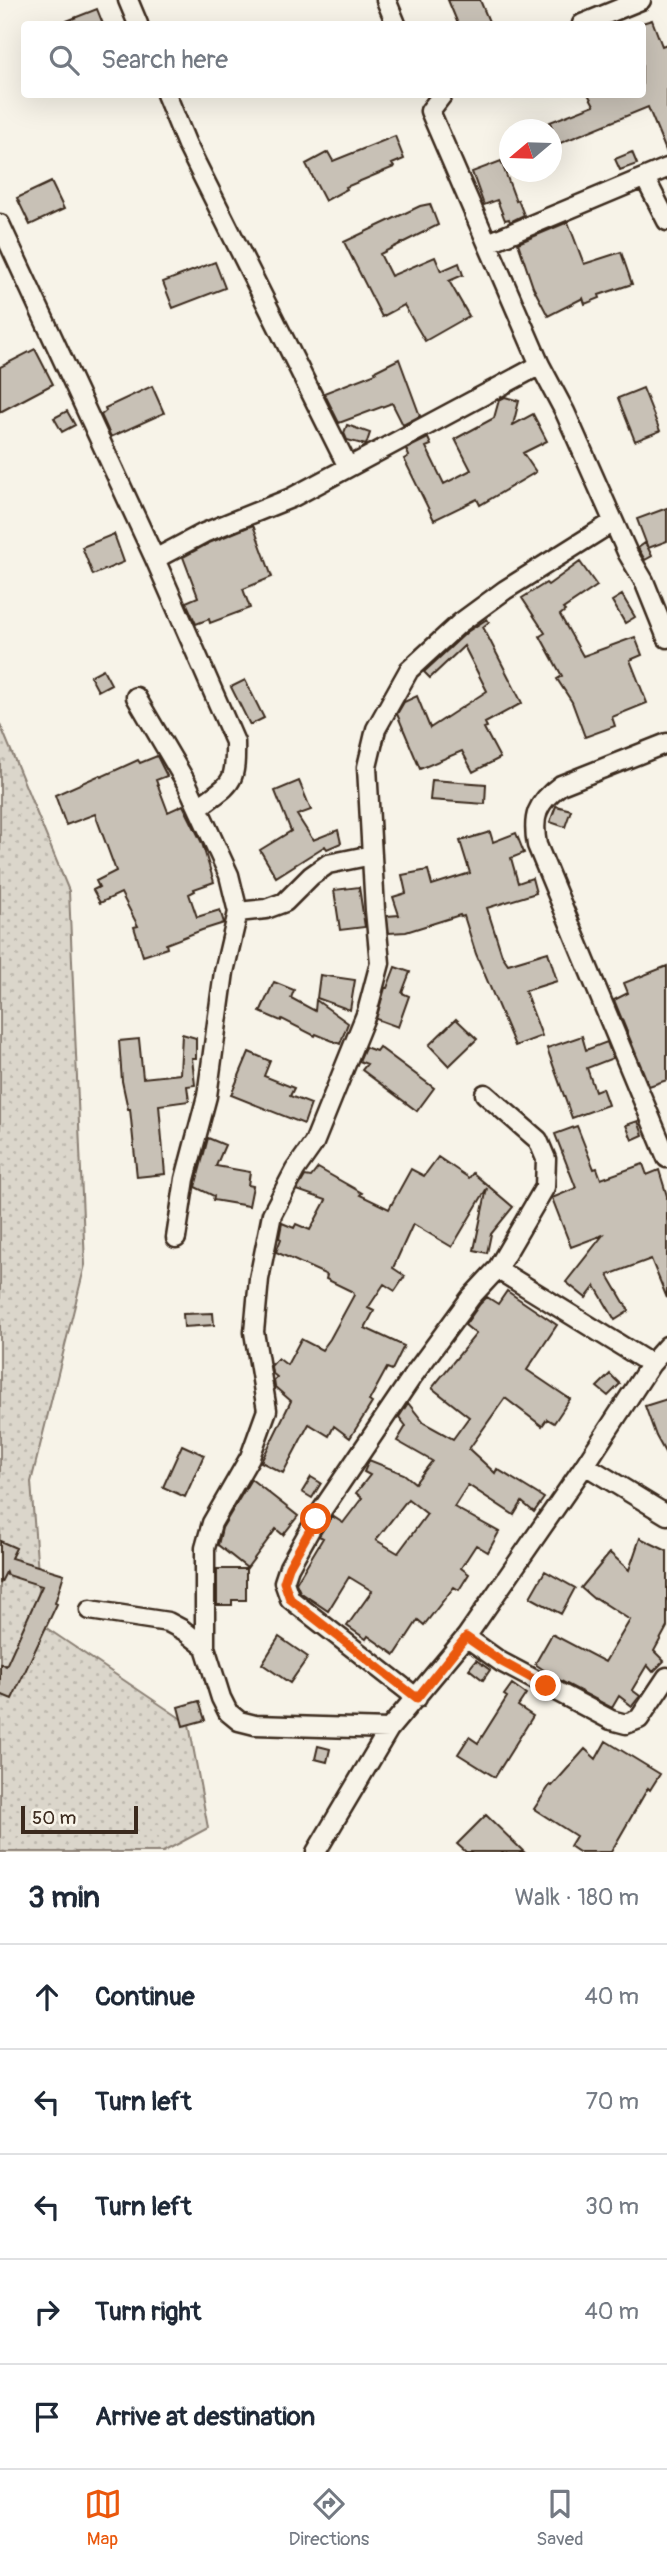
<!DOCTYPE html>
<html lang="en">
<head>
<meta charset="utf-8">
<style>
  :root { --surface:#fff; --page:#f6f6f7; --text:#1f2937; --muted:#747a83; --line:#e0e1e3; --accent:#ea580c }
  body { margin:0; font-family:Pangolin,sans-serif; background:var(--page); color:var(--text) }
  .compass { position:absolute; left:499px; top:119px; width:63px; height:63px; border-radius:50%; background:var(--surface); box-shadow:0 7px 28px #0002; rotate:251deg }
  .scale { position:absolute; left:21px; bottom:18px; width:117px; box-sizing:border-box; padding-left:7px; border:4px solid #3b2a1e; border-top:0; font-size:19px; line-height:24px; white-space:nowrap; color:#3b2a1e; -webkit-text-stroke:5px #f7f3e8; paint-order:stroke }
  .stop { position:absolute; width:21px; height:21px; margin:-16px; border:5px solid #ea580c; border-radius:50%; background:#fff }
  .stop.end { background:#ea580c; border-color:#fff; box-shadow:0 2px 7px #0008 }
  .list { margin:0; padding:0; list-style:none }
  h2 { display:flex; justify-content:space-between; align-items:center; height:91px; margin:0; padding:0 28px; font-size:30px }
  h2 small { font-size:23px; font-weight:400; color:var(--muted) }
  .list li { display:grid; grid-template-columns:46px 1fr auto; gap:21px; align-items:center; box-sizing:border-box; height:105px; padding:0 28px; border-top:2px solid var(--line) }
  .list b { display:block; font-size:26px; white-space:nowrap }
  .list em { font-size:23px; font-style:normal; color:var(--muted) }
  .icon { flex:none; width:38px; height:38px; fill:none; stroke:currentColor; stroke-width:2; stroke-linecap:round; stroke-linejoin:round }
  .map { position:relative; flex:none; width:667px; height:1852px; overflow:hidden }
  .search { position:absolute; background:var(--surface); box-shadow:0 7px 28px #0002; left:21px; right:21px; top:21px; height:77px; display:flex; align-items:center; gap:18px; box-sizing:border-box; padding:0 24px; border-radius:7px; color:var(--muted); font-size:26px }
  .sheet { height:616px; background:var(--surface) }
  nav { display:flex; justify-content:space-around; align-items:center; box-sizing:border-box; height:98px; border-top:2px solid var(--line); background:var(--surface); font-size:19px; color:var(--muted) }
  nav a { display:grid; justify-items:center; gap:4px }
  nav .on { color:var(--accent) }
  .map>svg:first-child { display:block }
</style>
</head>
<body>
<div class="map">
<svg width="667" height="1852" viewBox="0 0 667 1852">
  <defs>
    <pattern id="grass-dots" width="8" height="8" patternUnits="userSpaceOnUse" patternTransform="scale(1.75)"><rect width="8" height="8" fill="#dbd6cb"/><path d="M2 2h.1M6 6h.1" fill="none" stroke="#bdb8ae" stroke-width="1.8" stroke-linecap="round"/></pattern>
  </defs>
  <rect width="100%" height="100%" fill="#f7f3e8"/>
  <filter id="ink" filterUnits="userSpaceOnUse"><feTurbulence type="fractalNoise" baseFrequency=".0143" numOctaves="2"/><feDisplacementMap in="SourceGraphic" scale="14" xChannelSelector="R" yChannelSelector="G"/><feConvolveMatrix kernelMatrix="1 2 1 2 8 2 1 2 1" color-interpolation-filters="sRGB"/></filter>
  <g filter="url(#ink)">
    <path fill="url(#grass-dots)" stroke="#8b8074" stroke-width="2" d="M 0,724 L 69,891 L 85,1265 L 31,1482 L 42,1625 L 189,1724 L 208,1828 L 163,1852 L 0,1852 Z"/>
    <path fill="#c8c1b6" stroke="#3b2a1e" stroke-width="2" fill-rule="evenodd" d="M 448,0 L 480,0 L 490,24 L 458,24 Z
      M 97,9 L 103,24 L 59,24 Z
      M 652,20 L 662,46 L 667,44 L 667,153 L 648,107 L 558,144 L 550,122 L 594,105 L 588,94 L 642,94 L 642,23 Z
      M 395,136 L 404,159 L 392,164 L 394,167 L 346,187 L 347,189 L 325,201 L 306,164 L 328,152 L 333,161 Z
      M 632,152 L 637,164 L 620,170 L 615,159 Z
      M 501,161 L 516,201 L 518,200 L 524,215 L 510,222 L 509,219 L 505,220 L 497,200 L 484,205 L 472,172 Z
      M 51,182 L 64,209 L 30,225 L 17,198 Z
      M 430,204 L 438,225 L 380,254 L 391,276 L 435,257 L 441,271 L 459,263 L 463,275 L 449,281 L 469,316 L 425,341 L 404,305 L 382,317 L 344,242 L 420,206 Z
      M 568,222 L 584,264 L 621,252 L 632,284 L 599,295 L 600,298 L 585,304 L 583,298 L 548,316 L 533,287 L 518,243 Z
      M 215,262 L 225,288 L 173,308 L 163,282 Z
      M 35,349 L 53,384 L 0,412 L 0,367 Z
      M 399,359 L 420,416 L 403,425 L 392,403 L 339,423 L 324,393 L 376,373 L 375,371 Z
      M 152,386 L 164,413 L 111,437 L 101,415 L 106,411 L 105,408 Z
      M 643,388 L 660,431 L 635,441 L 618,398 Z
      M 505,397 L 519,401 L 513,425 L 533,414 L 547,441 L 523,453 L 536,472 L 480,505 L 477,499 L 434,520 L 404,459 L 409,456 L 406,449 L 428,438 L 431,445 L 426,447 L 444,484 L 471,470 L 455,439 L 494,418 L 499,400 Z
      M 67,411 L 75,425 L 62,432 L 54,418 Z
      M 347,425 L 370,433 L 366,445 L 347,440 L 344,433 Z
      M 667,508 L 667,541 L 648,548 L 652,556 L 645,560 L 638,548 L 645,543 L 648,548 L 637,519 Z
      M 253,525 L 272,577 L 243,589 L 250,608 L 210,623 L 209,619 L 196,624 L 186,602 L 198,597 L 183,557 L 209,543 Z
      M 114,534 L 124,562 L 93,575 L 82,547 Z
      M 580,562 L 597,586 L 563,609 L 565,611 L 560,615 L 583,656 L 635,637 L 642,655 L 630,660 L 647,703 L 612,717 L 615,726 L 585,737 L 572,702 L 557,679 L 562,676 L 540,636 L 545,633 L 522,598 L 546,583 L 548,585 Z
      M 622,595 L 635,617 L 625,623 L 612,601 Z
      M 487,619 L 489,622 L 483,627 L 522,703 L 485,723 L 487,727 L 484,728 L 500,758 L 473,772 L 462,751 L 420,769 L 397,714 L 404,702 L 417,696 L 430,728 L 487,691 L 464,646 L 430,678 L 424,672 L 467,632 Z
      M 103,669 L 111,684 L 98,691 L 90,676 Z
      M 245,680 L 264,718 L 250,725 L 231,687 Z
      M 157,756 L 167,776 L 156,780 L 168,812 L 183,805 L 202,843 L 214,882 L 194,889 L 195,891 L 189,894 L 197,917 L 220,910 L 224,923 L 202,930 L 166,944 L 167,948 L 143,956 L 134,927 L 138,926 L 121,893 L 100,903 L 93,890 L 99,887 L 96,881 L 116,871 L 95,814 L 66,825 L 55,795 L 100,775 L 101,777 L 138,760 L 140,763 Z
      M 432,780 L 486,784 L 485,804 L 430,800 Z
      M 299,781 L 311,810 L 297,815 L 313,840 L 338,830 L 341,843 L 327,849 L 325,846 L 276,877 L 260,850 L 291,831 L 275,791 Z
      M 556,806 L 571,810 L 565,827 L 550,822 Z
      M 490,832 L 493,842 L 516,833 L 524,853 L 511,858 L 518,883 L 532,878 L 536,893 L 487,908 L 502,955 L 508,964 L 548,952 L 557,981 L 525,991 L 542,1036 L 515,1046 L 476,954 L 464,916 L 461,917 L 460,915 L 406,932 L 389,933 L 387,916 L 399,915 L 393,897 L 406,893 L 402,875 L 428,870 L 432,885 L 470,873 L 460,841 Z
      M 359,887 L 365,927 L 340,930 L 334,890 Z
      M 667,966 L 667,1080 L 649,1086 L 614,1000 L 628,993 L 624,983 Z
      M 395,967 L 410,972 L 402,993 L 409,996 L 398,1027 L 376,1019 L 385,988 L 387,988 Z
      M 320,975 L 355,980 L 350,1010 L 317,998 Z
      M 274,982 L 294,990 L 291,998 L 315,1011 L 316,1000 L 348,1023 L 340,1044 L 316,1034 L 315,1036 L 282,1019 L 281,1021 L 260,1012 Z
      M 456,1019 L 477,1039 L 449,1066 L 429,1045 Z
      M 182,1034 L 196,1038 L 196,1058 L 192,1058 L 195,1085 L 187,1086 L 189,1101 L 159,1105 L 165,1174 L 137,1177 L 130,1109 L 128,1109 L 122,1081 L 119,1041 L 139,1039 L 143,1078 L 180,1074 Z
      M 582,1036 L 586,1050 L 607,1042 L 613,1058 L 587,1068 L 595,1091 L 602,1088 L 608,1105 L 572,1118 L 547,1048 Z
      M 365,1047 L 376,1051 L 379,1047 L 434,1088 L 417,1111 L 362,1070 L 367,1064 L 359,1061 Z
      M 249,1052 L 270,1061 L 264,1076 L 294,1088 L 290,1096 L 311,1104 L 304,1124 L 231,1095 Z
      M 638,1121 L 643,1135 L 632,1140 L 626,1125 Z
      M 577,1126 L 594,1169 L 597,1168 L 601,1179 L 643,1164 L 647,1175 L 659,1170 L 667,1196 L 667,1298 L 651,1259 L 608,1275 L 629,1311 L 615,1320 L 595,1286 L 586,1298 L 566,1282 L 603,1235 L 571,1247 L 552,1198 L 576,1188 L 555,1134 Z
      M 208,1138 L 225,1145 L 216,1166 L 250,1172 L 248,1185 L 253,1186 L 249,1206 L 213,1200 L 214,1196 L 195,1187 Z
      M 438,1157 L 469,1178 L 473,1173 L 513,1207 L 491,1234 L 487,1253 L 474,1250 L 487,1188 L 452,1247 L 413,1224 L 393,1268 L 405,1276 L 395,1291 L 384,1284 L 368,1308 L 374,1311 L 365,1328 L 404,1346 L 392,1370 L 387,1368 L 369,1401 L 372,1403 L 350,1438 L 334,1426 L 329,1436 L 309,1424 L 283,1473 L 261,1462 L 291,1401 L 275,1387 L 274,1380 L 277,1377 L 272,1373 L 271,1366 L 278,1358 L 287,1365 L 301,1339 L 322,1350 L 330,1339 L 354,1295 L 353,1292 L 326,1279 L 327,1275 L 276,1252 L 281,1239 L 279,1238 L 282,1223 L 294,1228 L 296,1224 L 310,1230 L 326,1200 L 297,1190 L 305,1176 L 311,1177 L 318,1168 L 362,1193 L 360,1195 L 389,1209 L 411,1169 L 424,1176 Z
      M 507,1291 L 557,1325 L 527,1370 L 570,1399 L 554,1423 L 547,1419 L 542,1426 L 505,1398 L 469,1449 L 495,1473 L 497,1469 L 544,1498 L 534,1512 L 522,1502 L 514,1515 L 468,1485 L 454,1507 L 499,1532 L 488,1552 L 476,1545 L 461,1568 L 469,1574 L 459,1590 L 454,1587 L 424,1625 L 418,1620 L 395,1655 L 368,1636 L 366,1639 L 347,1626 L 372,1591 L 349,1577 L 328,1611 L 300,1592 L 296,1583 L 323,1538 L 319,1536 L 332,1516 L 343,1523 L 362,1498 L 356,1493 L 370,1475 L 364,1472 L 369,1460 L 404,1474 L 415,1483 L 432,1461 L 397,1441 L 406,1426 L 399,1417 L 408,1403 L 424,1423 L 453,1439 L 469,1417 L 432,1388 L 476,1334 L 465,1325 L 480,1304 L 487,1297 L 498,1304 ZM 408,1499 L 427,1514 L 398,1553 L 376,1540 Z
      M 213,1313 L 214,1325 L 184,1327 L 183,1314 Z
      M 610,1374 L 620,1384 L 608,1396 L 597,1387 Z
      M 667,1399 L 667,1456 L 656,1436 L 645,1406 Z
      M 182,1445 L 204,1455 L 185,1497 L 163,1487 Z
      M 311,1477 L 321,1483 L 312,1498 L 302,1492 Z
      M 251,1479 L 298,1516 L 283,1535 L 276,1529 L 247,1568 L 218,1545 L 222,1528 Z
      M 640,1538 L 667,1551 L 667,1627 L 654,1651 L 664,1661 L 653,1672 L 647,1665 L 632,1690 L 640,1696 L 632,1706 L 619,1696 L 612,1708 L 557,1679 L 535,1664 L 552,1634 L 605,1662 L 630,1620 L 596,1598 L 594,1599 L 581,1588 L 610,1553 L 629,1570 Z
      M 0,1541 L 16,1548 L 11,1558 L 64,1574 L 55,1603 L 57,1604 L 12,1699 L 0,1694 L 0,1663 L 6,1666 L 42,1586 L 7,1575 L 6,1572 L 0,1584 Z
      M 217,1569 L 246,1569 L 246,1600 L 232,1600 L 232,1605 L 217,1605 Z
      M 545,1571 L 575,1588 L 561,1614 L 530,1597 Z
      M 279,1637 L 308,1657 L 290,1683 L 262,1664 Z
      M 476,1660 L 490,1670 L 483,1680 L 469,1669 Z
      M 512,1684 L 526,1694 L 518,1706 L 533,1716 L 495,1777 L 458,1754 L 469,1737 L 478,1743 L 507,1697 L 504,1695 Z
      M 199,1701 L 205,1720 L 183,1726 L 178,1707 Z
      M 606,1741 L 660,1774 L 650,1790 L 648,1788 L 611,1852 L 579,1852 L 570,1846 L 576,1836 L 534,1809 L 550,1785 L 552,1786 L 585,1749 L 596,1759 Z
      M 318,1746 L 330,1749 L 327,1762 L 315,1759 Z
      M 486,1815 L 524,1852 L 466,1852 L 457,1844 Z"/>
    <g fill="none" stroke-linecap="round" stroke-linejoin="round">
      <g stroke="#3b2a1e" stroke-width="23">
        <path id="street" d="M 128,0 L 138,24
          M 386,0 L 396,24
          M 582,24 L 641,0
          M 166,94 L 187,145 L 348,467
          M 443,94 L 430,111 L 540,365 L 565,412 L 628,554 L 644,581 L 667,638
          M 645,178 L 667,221
          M 0,224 L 155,559 L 235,742 C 236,787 231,782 198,808
          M 488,243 L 667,168
          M 155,559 L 204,533 L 291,498 L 540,365
          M 136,697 L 187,784 L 229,875 L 238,912 L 224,972 L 207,1096 L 185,1179 L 176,1238
          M 667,743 L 561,785 C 536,803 532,817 537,845 L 667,1158
          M 238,912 L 266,909 L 285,902 L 311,876 L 328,864 L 372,855
          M 497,1269 L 651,1364
          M 585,1465 L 667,1515
          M 90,1610 L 168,1622 L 183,1630 L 205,1647 L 221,1698 L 228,1712 L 239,1721 L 255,1725 L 389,1729
          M 466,1637 L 501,1662 L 611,1720 L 626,1724 L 639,1719 L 667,1677
          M 205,1647 L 205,1548 L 212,1523 L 250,1457 L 267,1410 L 254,1332 L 259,1279 L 272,1214 L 295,1170 L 314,1143 L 367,1012 L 380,963 L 375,910 L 367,767 L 376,729 L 409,670 L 460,623 L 505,590 L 613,522
          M 417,1698 L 290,1599 L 284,1582 L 289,1567 L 316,1519 L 412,1377 L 471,1297 L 497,1269 L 545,1187 L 546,1159 L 538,1140 L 485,1094
          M 316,1852 L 389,1729 L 466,1637 L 585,1465 L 651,1364 L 667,1346"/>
      </g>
      <use href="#street" stroke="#f7f3e8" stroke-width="18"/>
    </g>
  </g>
  <g fill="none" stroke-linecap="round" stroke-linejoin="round" filter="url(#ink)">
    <path stroke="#ea580c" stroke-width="9" d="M 316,1519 L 289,1567 L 284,1582 L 290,1599 L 417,1698 L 466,1637 L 502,1662 L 546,1686"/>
  </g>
</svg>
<svg class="compass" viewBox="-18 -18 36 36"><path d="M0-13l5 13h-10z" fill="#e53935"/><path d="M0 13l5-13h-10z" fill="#747a83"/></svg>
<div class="scale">50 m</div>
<div class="stop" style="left:316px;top:1519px"></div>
<div class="stop end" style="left:546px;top:1686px"></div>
<div class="search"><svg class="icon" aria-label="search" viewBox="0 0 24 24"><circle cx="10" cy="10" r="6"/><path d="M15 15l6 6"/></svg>Search here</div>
</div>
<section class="sheet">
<h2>3 min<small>Walk · 180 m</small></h2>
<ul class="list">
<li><svg class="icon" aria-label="ahead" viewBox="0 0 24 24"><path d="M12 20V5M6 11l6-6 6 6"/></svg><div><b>Continue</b></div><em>40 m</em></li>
<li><svg class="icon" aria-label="left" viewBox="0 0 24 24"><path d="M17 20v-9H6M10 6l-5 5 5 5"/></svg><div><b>Turn left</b></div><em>70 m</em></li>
<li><svg class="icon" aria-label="left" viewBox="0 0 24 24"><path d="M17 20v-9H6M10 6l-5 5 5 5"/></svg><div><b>Turn left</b></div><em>30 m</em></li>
<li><svg class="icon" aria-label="right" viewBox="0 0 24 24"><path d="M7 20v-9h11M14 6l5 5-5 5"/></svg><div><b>Turn right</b></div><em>40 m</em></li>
<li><svg class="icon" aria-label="arrive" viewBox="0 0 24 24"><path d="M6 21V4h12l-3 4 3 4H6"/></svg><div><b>Arrive at destination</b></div></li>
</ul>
</section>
<nav>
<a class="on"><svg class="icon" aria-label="map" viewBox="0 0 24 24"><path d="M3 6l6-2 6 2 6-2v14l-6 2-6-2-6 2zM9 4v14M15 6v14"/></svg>Map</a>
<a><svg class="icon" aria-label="directions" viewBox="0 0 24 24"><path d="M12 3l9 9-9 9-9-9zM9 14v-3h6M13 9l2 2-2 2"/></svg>Directions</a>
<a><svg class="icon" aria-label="saved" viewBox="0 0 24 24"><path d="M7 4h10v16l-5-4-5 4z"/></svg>Saved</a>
</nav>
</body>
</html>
